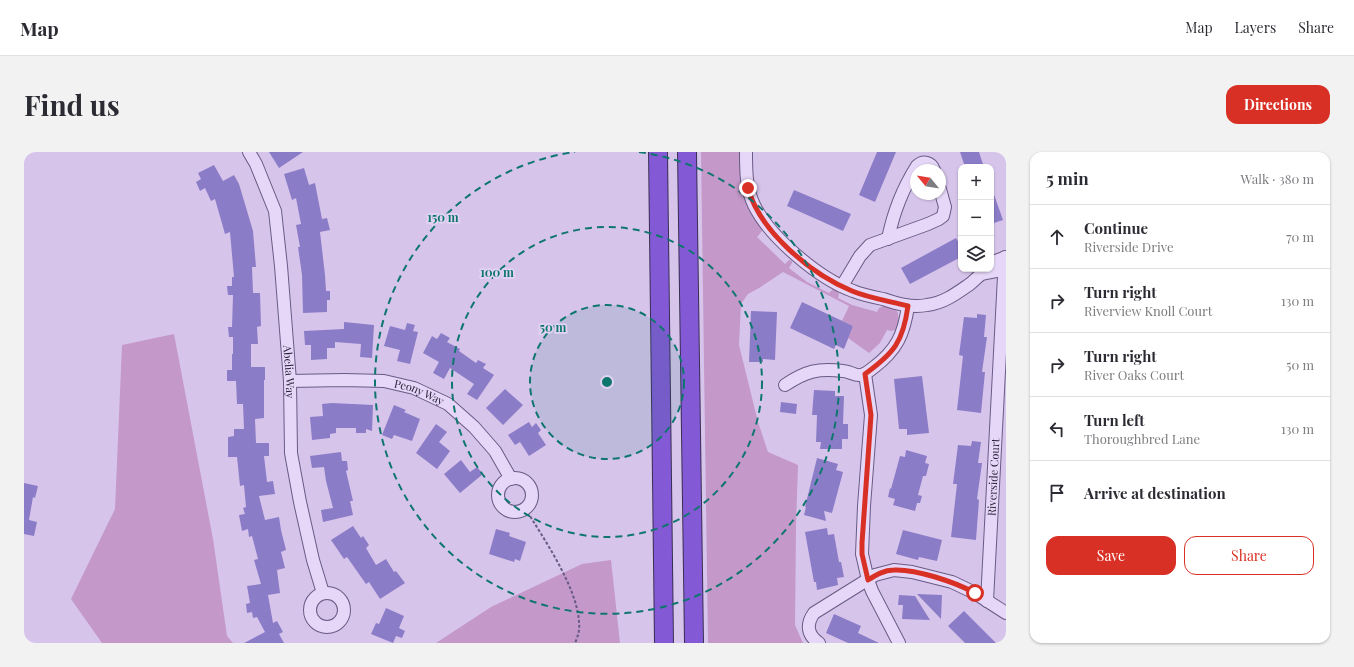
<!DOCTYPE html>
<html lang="en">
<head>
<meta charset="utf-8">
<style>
  :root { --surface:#fff; --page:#f2f2f3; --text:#2b2b33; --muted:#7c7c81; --line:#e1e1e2; --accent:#d93025 }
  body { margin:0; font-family:"Playfair Display",serif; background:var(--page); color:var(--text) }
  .controls { position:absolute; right:12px; top:12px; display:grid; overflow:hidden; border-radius:8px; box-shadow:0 1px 3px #0004 }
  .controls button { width:36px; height:36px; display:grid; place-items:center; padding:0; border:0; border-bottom:1px solid var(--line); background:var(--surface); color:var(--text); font:20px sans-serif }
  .compass { position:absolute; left:886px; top:12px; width:36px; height:36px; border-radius:50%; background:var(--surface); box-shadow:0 1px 3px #0004; rotate:300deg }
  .stop { position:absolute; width:12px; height:12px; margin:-9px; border:3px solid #d93025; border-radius:50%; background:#fff }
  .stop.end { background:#d93025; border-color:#fff; box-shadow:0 1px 4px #0008 }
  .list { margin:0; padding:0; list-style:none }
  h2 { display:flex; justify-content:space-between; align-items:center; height:52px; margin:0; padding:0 16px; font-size:17px }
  h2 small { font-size:13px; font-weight:400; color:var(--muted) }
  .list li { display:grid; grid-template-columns:26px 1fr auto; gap:12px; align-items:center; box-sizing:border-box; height:64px; padding:0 16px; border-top:1px solid var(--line) }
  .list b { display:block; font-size:15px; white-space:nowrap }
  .list p { margin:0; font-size:13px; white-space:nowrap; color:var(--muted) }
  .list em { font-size:13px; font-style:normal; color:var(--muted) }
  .actions { display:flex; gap:8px; padding:12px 16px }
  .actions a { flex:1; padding:9px 0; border:1px solid var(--accent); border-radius:12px; text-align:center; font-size:14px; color:var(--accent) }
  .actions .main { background:var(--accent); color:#fff }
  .icon { flex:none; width:22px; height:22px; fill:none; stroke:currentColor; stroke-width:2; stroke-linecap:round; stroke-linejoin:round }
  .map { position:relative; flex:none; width:982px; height:491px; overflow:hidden; border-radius:12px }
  header { display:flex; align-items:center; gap:24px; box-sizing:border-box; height:56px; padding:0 20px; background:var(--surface); border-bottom:1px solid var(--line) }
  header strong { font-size:19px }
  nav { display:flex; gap:22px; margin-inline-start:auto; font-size:14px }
  .intro { display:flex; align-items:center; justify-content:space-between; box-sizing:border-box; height:96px; padding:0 24px }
  h1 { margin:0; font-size:28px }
  .button { padding:10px 18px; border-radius:12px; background:var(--accent); color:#fff; font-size:14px; font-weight:700 }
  main { display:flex; gap:24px; padding:0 24px }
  aside { flex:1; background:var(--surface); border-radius:12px; box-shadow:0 1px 3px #0004 }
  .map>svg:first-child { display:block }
</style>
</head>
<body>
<header>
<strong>Map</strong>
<nav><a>Map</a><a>Layers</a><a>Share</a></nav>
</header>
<div class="intro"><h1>Find us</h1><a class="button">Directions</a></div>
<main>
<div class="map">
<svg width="982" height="491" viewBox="0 0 982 491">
  <rect width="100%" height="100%" fill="#d7c4eb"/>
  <path fill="#c498c9" d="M 677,0 L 717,0 C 716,21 716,42 727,62 C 730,67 734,72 738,77 L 738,79 L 733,85 L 761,112 L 765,108 L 768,109 L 768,111 L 765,116 L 783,130 L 805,141 L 809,137 L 813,139 L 815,142 L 814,146 L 828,153 L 853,160 L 855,156 C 872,148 879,163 872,178 L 867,179 L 863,178 L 856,191 L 845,201 L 824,186 L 829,174 L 818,169 L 825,154 L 759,120 L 735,136 L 724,142 L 717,152 L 715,193 L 734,270 L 744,300 L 774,313 L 772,373 L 771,473 L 779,491 L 684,491 Z
    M 150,182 L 189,387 L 203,484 L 209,491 L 78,491 L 47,447 L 91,357 L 98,193 Z
    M 587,408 L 596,491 L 412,491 L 467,455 L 558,412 Z"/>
  <path fill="#8b7cc7" d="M 245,0 L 279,0 L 255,16 Z
    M 853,0 L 872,0 L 851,50 L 835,43 Z
    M 936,0 L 955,0 L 960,15 L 941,15 Z
    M 190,13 L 199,29 L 210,23 L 215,32 L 229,79 L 232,115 L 228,115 L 229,141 L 236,141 L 237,174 L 233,175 L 234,192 L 227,192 L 227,215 L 241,215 L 241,228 L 240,228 L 240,266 L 231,267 L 232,291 L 245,291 L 245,304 L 240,304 L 243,330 L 249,329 L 251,342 L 235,344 L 241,368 L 255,365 L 257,378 L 262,398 L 257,400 L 261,416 L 253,418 L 256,441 L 244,443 L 249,471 L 253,469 L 259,480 L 255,482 L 260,491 L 220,491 L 241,480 L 233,465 L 229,466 L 228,460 L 223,461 L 222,452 L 226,451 L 223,434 L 237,432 L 230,408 L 234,407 L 228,384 L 225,385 L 224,377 L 218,379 L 215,363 L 221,362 L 219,356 L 222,355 L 220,333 L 216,334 L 213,305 L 204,305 L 204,285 L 210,284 L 210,277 L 220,277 L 219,252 L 213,252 L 212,229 L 203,229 L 203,218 L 208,218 L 208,202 L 209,202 L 209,185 L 205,185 L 204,175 L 208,175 L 209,143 L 204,143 L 203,134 L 208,134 L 208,125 L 210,125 L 206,80 L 201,82 L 191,47 L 187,49 L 181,36 L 176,39 L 172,30 L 177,27 L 174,21 Z
    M 280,16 L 285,33 L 291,31 L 298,67 L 303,66 L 306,78 L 296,80 L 301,123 L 302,139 L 306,139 L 306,148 L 303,148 L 303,160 L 279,161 L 278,123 L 274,95 L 276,95 L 272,73 L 277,72 L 272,46 L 268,48 L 260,22 Z
    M 968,37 L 979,68 L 967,72 L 967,38 Z
    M 770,38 L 827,62 L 819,79 L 763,54 Z
    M 932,86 L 937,95 L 937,105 L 886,132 L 877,116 Z
    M 778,150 L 829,174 L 820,197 L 812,193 L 810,197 L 766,176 Z
    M 727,159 L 753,160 L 751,208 L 739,207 L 739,210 L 725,210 Z
    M 953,162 L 962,163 L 960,185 L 963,185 L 958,220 L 961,220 L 957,261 L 933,258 L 939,204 L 935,203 L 940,165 L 953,166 Z
    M 320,170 L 350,173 L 348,206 L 336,205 L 337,192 L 311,190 L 311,196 L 303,196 L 303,207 L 287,208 L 287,193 L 281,193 L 280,179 L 320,177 Z
    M 383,171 L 391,173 L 389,179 L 394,180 L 386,212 L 373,209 L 376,198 L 360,194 L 366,174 L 381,178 Z
    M 417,181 L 426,186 L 423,190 L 436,197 L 435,199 L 452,211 L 454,208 L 462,212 L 459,216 L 470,223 L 453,248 L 443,242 L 450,232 L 426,216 L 420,227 L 409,221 L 415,210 L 399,201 L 408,184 L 413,187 Z
    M 898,224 L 905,281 L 883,283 L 883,277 L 875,277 L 870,227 Z
    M 481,237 L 499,253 L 479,273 L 462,256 Z
    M 790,238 L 811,239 L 811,244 L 820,244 L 819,272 L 824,272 L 824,287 L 818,287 L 818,297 L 796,297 L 797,290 L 792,290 L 793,263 L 788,263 Z
    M 757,250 L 773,252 L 772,262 L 756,260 Z
    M 308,251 L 349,253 L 348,279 L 342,277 L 342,281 L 332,281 L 332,276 L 312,276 L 312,281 L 306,282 L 306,286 L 288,288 L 286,265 L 299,264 L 298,252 Z
    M 370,253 L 382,258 L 380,260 L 396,267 L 388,289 L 370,283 L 368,287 L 358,283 Z
    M 505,270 L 508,275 L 512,271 L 517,278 L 514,281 L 522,293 L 505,304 L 496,290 L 491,293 L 484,283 Z
    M 412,272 L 423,280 L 415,290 L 426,299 L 413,317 L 392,301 Z
    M 948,289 L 957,290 L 954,311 L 958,311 L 953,347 L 955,348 L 952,388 L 927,385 L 933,332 L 929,332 L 934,293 L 947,294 Z
    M 882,298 L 903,304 L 901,311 L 905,312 L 902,324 L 899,324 L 894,343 L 898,344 L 896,351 L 893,351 L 891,359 L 869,353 L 871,347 L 864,345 L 866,336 L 867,337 L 876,304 L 881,305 Z
    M 317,300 L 318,309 L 323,309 L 324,318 L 322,319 L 329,349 L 326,349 L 329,363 L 299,370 L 297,358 L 309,356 L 302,329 L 300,315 L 288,316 L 286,304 Z
    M 793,306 L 814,312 L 812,318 L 819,320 L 808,361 L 800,359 L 802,369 L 780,363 L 782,355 L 781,355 Z
    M 437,308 L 446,320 L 453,315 L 459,322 L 436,341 L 420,322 Z
    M 0,331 L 14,334 L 11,346 L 9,345 L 5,368 L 13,370 L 10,384 L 0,382 Z
    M 329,374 L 337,386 L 339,384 L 345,393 L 342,396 L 352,413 L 362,407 L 370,420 L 372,419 L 381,431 L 356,447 L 345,430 L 342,432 L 323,405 L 320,407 L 307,388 Z
    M 803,376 L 804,383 L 810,382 L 815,410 L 817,410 L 820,425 L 813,426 L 814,433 L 793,438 L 792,430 L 790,430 L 781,380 Z
    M 472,377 L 486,381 L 485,384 L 502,390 L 496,409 L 491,407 L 490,410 L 465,402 Z
    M 879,378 L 918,388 L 913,409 L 895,405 L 894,408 L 872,402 Z
    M 893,442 L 918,443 L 917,467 Z
    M 875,443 L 891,444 L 906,468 L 878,467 L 879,453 L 874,453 Z
    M 362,456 L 380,464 L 375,476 L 381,479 L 378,486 L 372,484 L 369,491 L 347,482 L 352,471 L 355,472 Z
    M 940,459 L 972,491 L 941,491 L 924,474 Z
    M 810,462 L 837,474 L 834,481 L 855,491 L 824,491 L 802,481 Z"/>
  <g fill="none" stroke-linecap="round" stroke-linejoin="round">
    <g stroke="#685b85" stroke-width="14">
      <g id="minor">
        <path id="s1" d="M 225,0 L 232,12 L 251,59 L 257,114 L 266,229 L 267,301 L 276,350 L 289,408 L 299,441"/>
        <path d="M 722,0 C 722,19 722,36 730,53 C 746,86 796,127 829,139 C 839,143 849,145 859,147 C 874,152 888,156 903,153 C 920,151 933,141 946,132 C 950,129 954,124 958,122 C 965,120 975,119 982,118"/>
        <path d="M 864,87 C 869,62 879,36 893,14 C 899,8 907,10 910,18"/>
        <path d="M 967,113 L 974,108 L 982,105"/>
        <path d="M 818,134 L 836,104 L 846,93 L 904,72 L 915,67 L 919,64 L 921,55 L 916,37"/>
        <path d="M 841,222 L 847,263 L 840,354 L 838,402 L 844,428 L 848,439 L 875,491"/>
        <path id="s2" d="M 266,229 L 320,228 L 360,229 L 390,236 L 424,252 L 450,275 L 471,299 L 487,327"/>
        <path d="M 761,233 C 782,219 794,216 819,219 C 825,219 831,224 836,223 C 841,223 846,218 849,216 C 873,198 880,182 884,154"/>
        <circle cx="491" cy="343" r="17"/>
        <circle cx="303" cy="458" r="17"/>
        <path id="s3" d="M 963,449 L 981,105"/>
        <path d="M 795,491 C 783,483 782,472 790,461 L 851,423 L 870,418 L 888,420 L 928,430 L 951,441 L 982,461"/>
      </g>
    </g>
    <g stroke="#382f53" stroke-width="20">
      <path id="highway" d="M 634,0 L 640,491
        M 663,0 L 670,491"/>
    </g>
    <path stroke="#685b85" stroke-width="2" stroke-dasharray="3 2" stroke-linecap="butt" d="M 501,356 C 520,387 553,435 555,470 C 556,478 554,484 551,491"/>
    <use href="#minor" stroke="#e6d6f7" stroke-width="12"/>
    <use href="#highway" stroke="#8459d6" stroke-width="18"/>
  </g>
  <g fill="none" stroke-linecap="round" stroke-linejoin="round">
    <path stroke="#d93025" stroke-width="5" d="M 724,36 C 736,80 787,122 828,139 C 845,146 865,149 884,154 C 879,190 870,201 841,222 L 847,263 L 838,391 L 838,402 L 844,428 C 852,423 860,418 870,418 C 892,417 931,430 951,441"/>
  </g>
  <circle cx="583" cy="230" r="77" fill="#0f766e" fill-opacity=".12"/>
  <g fill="none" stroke="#0f766e" stroke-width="2" stroke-dasharray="7 5">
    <circle cx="583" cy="230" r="77"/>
    <circle cx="583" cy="230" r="155"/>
    <path d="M615 0A232 232 0 1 1 551 0"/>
  </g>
  <g text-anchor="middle" stroke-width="3.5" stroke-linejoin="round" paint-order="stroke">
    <g font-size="11" fill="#251e36" stroke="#e3d3f3">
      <text dy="4" stroke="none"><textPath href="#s1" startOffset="226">Abelia Way</textPath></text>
      <text dy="4" stroke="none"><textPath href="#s2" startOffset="131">Peony Way</textPath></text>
      <text dy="4" stroke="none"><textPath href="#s3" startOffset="124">Riverside Court</textPath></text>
    </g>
  </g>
  <circle cx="583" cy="230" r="6" fill="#0f766e" stroke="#e3d3f3" stroke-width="2"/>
  <g font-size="12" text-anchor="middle" font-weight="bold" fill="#0f766e" stroke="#e3d3f3" stroke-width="3.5" stroke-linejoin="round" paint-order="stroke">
    <text x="419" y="70">150 m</text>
    <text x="473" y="125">100 m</text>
    <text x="529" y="180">50 m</text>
  </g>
</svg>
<div class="controls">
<button>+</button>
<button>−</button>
<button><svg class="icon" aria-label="layers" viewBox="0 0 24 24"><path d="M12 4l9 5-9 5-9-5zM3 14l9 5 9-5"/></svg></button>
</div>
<svg class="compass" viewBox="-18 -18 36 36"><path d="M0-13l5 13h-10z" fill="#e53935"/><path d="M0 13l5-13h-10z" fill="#7c7c81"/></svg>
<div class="stop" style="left:951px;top:441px"></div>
<div class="stop end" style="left:724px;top:36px"></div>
</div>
<aside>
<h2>5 min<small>Walk · 380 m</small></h2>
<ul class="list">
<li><svg class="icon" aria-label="ahead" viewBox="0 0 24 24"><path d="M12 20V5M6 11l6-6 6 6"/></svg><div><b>Continue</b><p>Riverside Drive</p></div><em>70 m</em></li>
<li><svg class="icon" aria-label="right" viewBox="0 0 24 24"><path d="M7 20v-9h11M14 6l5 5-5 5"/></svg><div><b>Turn right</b><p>Riverview Knoll Court</p></div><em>130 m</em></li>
<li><svg class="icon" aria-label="right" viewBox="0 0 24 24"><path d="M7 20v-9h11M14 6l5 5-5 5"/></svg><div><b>Turn right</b><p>River Oaks Court</p></div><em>50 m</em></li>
<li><svg class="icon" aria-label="left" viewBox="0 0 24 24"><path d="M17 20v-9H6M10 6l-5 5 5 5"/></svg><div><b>Turn left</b><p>Thoroughbred Lane</p></div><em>130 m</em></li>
<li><svg class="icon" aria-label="arrive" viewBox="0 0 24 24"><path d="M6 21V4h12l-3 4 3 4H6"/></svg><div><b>Arrive at destination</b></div></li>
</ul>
<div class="actions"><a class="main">Save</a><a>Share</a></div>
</aside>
</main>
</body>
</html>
